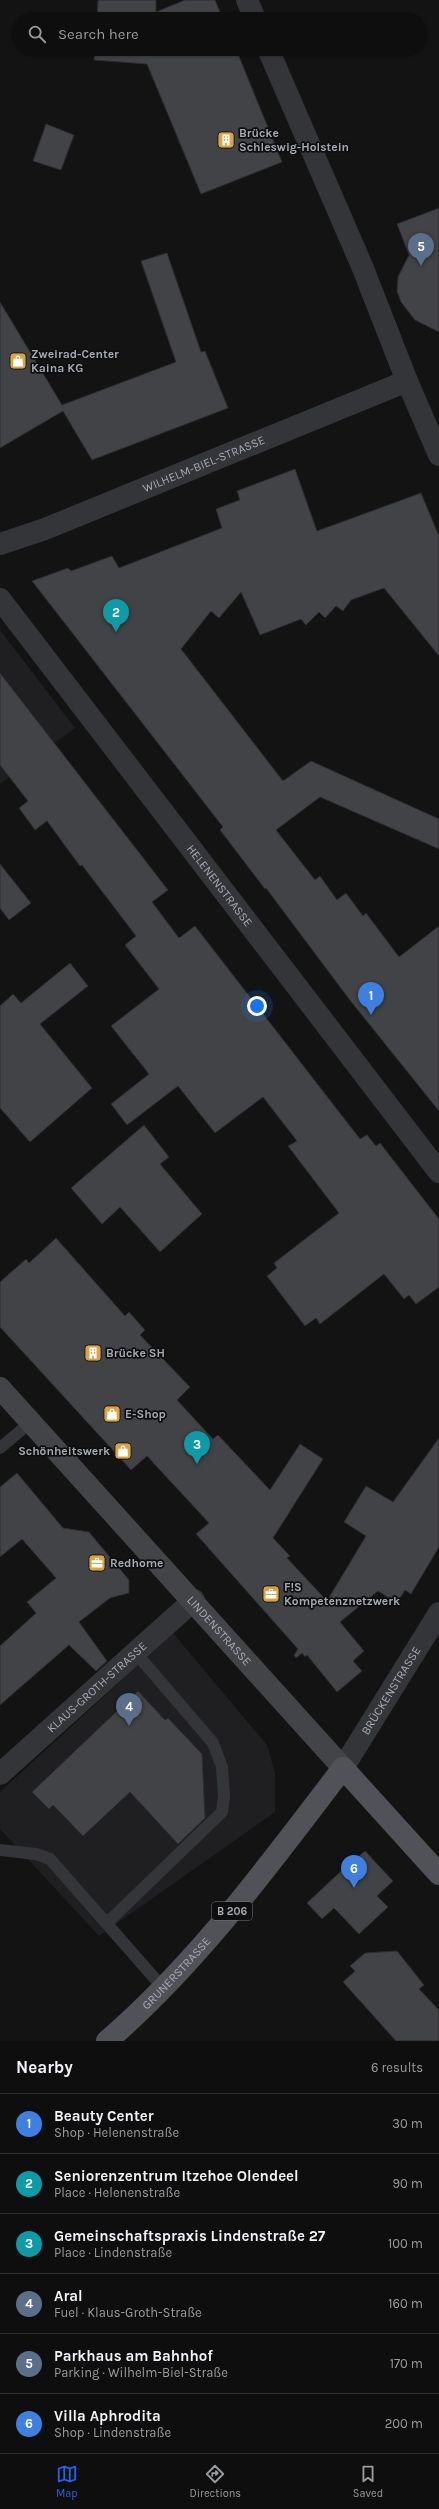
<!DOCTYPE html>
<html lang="en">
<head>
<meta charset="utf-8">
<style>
  :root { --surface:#0e0e0f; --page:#171718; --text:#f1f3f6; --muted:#9b9c9e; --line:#2e2e2f; --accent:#2563eb }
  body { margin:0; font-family:Karla,sans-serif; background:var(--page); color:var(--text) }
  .you { position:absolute; left:257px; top:1006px; width:14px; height:14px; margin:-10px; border:3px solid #fff; border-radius:50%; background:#1a73e8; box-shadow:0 0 0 6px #1a73e833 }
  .badge { display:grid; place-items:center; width:26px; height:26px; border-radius:50%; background:var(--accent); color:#fff; font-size:13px; font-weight:700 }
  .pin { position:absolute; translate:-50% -33px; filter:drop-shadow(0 1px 2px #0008) }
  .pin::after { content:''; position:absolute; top:21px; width:14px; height:12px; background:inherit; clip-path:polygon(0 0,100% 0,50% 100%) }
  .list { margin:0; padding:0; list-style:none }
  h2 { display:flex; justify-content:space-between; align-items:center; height:52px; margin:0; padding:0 16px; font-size:17px }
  h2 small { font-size:13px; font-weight:400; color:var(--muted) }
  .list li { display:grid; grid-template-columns:26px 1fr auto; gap:12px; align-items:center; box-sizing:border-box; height:60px; padding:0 16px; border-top:1px solid var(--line) }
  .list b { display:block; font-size:15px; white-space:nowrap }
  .list p { margin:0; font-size:13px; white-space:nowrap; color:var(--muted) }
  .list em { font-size:13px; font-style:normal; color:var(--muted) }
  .icon { flex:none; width:22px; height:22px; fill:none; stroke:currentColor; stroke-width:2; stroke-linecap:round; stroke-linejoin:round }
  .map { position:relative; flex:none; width:439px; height:2041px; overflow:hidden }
  .search { position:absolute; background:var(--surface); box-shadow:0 1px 3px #0004; left:12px; right:12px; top:12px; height:44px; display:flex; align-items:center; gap:10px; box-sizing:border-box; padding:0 14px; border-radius:22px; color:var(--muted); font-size:15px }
  .sheet { height:412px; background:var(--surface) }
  nav { display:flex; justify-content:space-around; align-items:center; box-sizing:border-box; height:56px; border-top:1px solid var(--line); background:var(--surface); font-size:11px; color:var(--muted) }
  nav a { display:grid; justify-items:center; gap:2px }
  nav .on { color:var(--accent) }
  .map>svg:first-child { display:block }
</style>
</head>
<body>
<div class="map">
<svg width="439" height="2041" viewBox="0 0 439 2041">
  <rect width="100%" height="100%" fill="#131314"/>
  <path fill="#1f1f21" d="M 0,630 L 75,728 L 0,784 Z
    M 173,1633 L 267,1745 L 275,1773 L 275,1812 L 99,1936 L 0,1829 L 0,1792 Z"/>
  <path fill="#424347" stroke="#2d2d30" d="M 98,0 L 156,0 L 156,12 L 185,0 L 215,0 L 223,19 L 97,19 Z
    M 95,49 L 236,49 L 282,162 L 201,194 L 147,64 L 94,60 Z
    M 46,124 L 74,135 L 61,170 L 33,161 Z
    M 439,208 L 439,332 L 415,320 L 401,302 L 397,291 L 398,277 L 409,255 L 397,224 Z
    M 167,253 L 201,352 L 205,351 L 228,408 L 92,460 L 63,411 L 0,448 L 0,302 L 62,405 L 176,362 L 141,261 Z
    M 295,469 L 317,531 L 421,493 L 439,536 L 439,656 L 384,588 L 351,600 L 343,611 L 336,606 L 325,618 L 319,612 L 306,625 L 301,619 L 260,635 L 241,592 L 219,618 L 211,611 L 181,649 L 283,781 L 311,761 L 439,819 L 439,849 L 320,797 L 276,830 L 315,880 L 320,876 L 337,900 L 346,893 L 363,916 L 366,913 L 399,957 L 439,926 L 439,1111 L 349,999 L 266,888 L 265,889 L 220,830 L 223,827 L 32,581 L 68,568 L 71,571 L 112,556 L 119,568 L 222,528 L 216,509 L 240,500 L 237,491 Z
    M 0,673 L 168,890 L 152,902 L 179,938 L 195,926 L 360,1139 L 367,1135 L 376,1146 L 380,1143 L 439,1219 L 439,1287 L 416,1304 L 409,1295 L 404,1299 L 384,1274 L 320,1324 L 316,1318 L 305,1326 L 267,1276 L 277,1268 L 274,1263 L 339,1213 L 288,1146 L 297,1141 L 263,1097 L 215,1133 L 178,1086 L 127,1125 L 111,1104 L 149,1074 L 111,1026 L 159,989 L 125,945 L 136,936 L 82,865 L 80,866 L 47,821 L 35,830 L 19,808 L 28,801 L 0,765 Z
    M 0,864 L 31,903 L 9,920 L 0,908 Z
    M 70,963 L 88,986 L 40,1024 L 92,1088 L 30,1142 L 0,1108 L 0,1006 L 13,994 L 21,1003 Z
    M 144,1125 L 169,1157 L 160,1164 L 202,1214 L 160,1252 L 120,1207 L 102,1224 L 71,1188 Z
    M 56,1238 L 125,1316 L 129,1312 L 145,1330 L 140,1335 L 190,1387 L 177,1400 L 213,1439 L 218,1435 L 270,1490 L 300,1444 L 323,1459 L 273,1538 L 290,1556 L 287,1558 L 327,1601 L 366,1536 L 344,1522 L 366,1486 L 393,1502 L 439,1438 L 439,1547 L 411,1594 L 405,1590 L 397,1603 L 378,1591 L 340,1622 L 364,1651 L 353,1661 L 362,1671 L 337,1692 L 307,1655 L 305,1657 L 302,1653 L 296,1658 L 294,1655 L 298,1649 L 196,1534 L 209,1523 L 147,1456 L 131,1470 L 0,1327 L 0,1282 L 26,1259 L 29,1263 Z
    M 17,1473 L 63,1528 L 89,1532 L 129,1580 L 129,1593 L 110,1598 L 79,1622 L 107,1661 L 96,1671 L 69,1645 L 0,1705 L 0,1646 L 36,1613 L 27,1602 L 56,1578 L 22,1539 L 0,1557 L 0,1487 Z
    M 138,1691 L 165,1720 L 168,1718 L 202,1754 L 205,1818 L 178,1844 L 130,1792 L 83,1836 L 53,1805 L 49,1809 L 32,1792 Z
    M 365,1851 L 393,1881 L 377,1896 L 388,1907 L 359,1934 L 334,1908 L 322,1919 L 307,1903 L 356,1857 L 357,1858 Z
    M 397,1951 L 424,1985 L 419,1989 L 439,2010 L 439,2041 L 396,2041 L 343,1982 L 355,1971 L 350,1966 L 365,1953 Z"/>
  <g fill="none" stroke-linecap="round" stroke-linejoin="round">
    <path stroke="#343539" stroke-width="12" d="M 0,1448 L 31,1422
      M 0,1850 L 36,1854 L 50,1859 L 164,1989
      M 107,1923 L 222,1812 L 224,1796 L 222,1767 L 213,1743 L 135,1652"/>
    <g stroke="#343539" stroke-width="22">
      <path d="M 247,0 L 255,19"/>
      <path d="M 407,381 L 439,455"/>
      <path id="s1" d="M 0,544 L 45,529 L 407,381 L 362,266 L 268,49"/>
      <path id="s2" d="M 0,599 L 439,1172"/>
      <path id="s3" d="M 0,1774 L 194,1600"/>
    </g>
    <path stroke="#343539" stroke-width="22" id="s4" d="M 343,1768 L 439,1613"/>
    <path stroke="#434448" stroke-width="22" id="s5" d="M 0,1388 L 343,1768"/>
    <path stroke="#515257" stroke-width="22" id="s6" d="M 107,2041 C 199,1962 270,1863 343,1768 L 439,1874"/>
  </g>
  <defs>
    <g id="building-square" transform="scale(0.9)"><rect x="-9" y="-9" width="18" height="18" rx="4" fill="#daa445" stroke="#0e0e0f"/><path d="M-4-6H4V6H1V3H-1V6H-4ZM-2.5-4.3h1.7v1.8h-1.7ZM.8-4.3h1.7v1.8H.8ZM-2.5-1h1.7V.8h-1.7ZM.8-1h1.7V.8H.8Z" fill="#fff"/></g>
    <g id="shop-square" transform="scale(0.9)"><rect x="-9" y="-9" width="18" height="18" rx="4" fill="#daa445" stroke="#0e0e0f"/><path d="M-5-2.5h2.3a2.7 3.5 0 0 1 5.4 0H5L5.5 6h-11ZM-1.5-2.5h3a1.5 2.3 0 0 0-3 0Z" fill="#fff"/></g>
    <g id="office-square" transform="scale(0.9)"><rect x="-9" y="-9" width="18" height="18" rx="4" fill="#daa445" stroke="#0e0e0f"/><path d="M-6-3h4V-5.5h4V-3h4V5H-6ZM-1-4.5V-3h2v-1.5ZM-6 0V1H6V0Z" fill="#fff"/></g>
  </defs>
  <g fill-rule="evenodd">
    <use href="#building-square" x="226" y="140"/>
    <use href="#shop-square" x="18" y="361"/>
    <use href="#building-square" x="93" y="1353"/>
    <use href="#shop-square" x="112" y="1414"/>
    <use href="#shop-square" x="123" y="1451"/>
    <use href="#office-square" x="97" y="1563"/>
    <use href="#office-square" x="271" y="1594"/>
  </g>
  <g text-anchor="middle" stroke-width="3.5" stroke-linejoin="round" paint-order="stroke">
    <rect fill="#0e0e0f" stroke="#787b82" stroke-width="1" x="212" y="1902" width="40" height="18" rx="3"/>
    <g font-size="11" font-weight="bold" fill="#a6aab3">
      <text x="232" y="1915">B 206</text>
    </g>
    <g font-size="12" font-weight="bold" fill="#a6aab3" stroke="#0e0e0f" text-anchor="start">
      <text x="239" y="137">Brücke<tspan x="239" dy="14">Schleswig-Holstein</tspan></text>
      <text x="31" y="358">Zweirad-Center<tspan x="31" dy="14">Kaina KG</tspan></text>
      <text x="106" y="1357">Brücke SH</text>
      <text x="125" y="1418">E-Shop</text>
      <text x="110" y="1455" text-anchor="end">Schönheitswerk</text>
      <text x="110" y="1567">Redhome</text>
      <text x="284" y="1591">F!S<tspan x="284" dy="14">Kompetenznetzwerk</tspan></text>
    </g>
    <g font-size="12" fill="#a6aab3" stroke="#0e0e0f">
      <text dy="4" stroke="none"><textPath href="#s1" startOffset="219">WILHELM-BIEL-STRASSE</textPath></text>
      <text dy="4" stroke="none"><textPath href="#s2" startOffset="361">HELENENSTRASSE</textPath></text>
      <text dy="4" stroke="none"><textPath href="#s5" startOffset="327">LINDENSTRASSE</textPath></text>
      <text dy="4" stroke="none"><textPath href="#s3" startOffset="130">KLAUS-GROTH-STRASSE</textPath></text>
      <text dy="4" stroke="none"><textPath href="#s4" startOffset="91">BRÜCKENSTRASSE</textPath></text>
      <text dy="4" stroke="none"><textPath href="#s6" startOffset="97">GRUNERSTRASSE</textPath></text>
    </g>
  </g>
</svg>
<div class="you"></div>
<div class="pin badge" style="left:371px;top:1015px;background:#3f7fe0">1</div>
<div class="pin badge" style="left:116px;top:632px;background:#0f9aa8">2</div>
<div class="pin badge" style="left:197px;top:1464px;background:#0f9aa8">3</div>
<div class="pin badge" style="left:129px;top:1726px;background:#5c6f8a">4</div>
<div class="pin badge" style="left:421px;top:266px;background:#5c6f8a">5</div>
<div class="pin badge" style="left:354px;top:1888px;background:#3f7fe0">6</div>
<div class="search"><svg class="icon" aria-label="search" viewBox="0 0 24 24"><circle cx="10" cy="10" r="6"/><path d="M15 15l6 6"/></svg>Search here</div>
</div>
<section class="sheet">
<h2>Nearby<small>6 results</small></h2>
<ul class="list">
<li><span class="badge" style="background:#3f7fe0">1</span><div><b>Beauty Center</b><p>Shop · Helenenstraße</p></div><em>30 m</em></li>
<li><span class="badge" style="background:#0f9aa8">2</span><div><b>Seniorenzentrum Itzehoe Olendeel</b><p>Place · Helenenstraße</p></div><em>90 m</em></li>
<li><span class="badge" style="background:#0f9aa8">3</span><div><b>Gemeinschaftspraxis Lindenstraße 27</b><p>Place · Lindenstraße</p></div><em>100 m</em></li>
<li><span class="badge" style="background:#5c6f8a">4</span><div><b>Aral</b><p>Fuel · Klaus-Groth-Straße</p></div><em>160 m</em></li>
<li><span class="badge" style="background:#5c6f8a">5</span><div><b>Parkhaus am Bahnhof</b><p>Parking · Wilhelm-Biel-Straße</p></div><em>170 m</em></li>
<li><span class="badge" style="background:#3f7fe0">6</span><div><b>Villa Aphrodita</b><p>Shop · Lindenstraße</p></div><em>200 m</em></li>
</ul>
</section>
<nav>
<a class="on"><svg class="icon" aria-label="map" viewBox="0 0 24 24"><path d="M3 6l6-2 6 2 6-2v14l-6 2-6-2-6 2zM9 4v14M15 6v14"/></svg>Map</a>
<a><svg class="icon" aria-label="directions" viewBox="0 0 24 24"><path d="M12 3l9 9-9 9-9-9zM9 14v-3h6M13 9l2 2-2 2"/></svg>Directions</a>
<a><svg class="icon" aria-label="saved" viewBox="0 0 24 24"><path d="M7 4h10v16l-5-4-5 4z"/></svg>Saved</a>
</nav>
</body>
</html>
